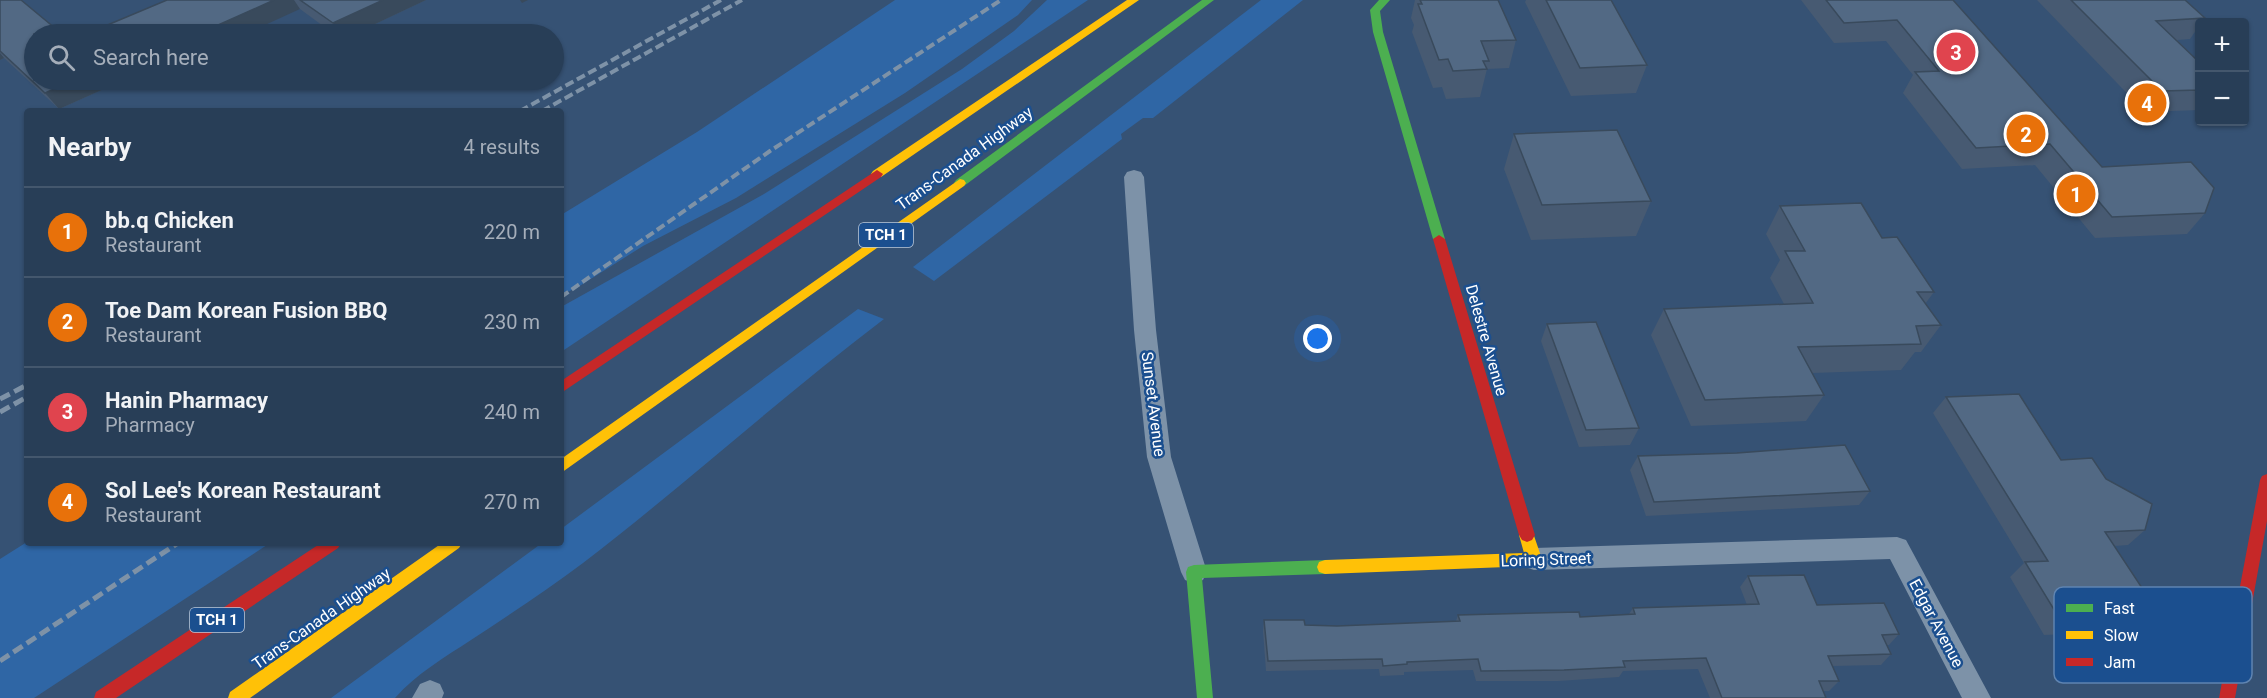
<!DOCTYPE html>
<html lang="en">
<head>
<meta charset="utf-8">
<style>
  :root { --surface:#283e57; --page:#344961; --text:#f1f3f6; --muted:#a5aeba; --line:#44576d; --accent:#b9c2ce }
  body { margin:0; font-family:Roboto,sans-serif; background:var(--page); color:var(--text) }
  .controls { position:absolute; right:18px; top:18px; display:grid; overflow:hidden; border-radius:6px; box-shadow:0 2px 4px #0004 }
  .controls button { width:54px; height:54px; display:grid; place-items:center; padding:0; border:0; border-bottom:2px solid var(--line); background:var(--surface); color:var(--text); font:30px sans-serif }
  .you { position:absolute; left:1318px; top:339px; width:21px; height:21px; margin:-15px; border:4px solid #fff; border-radius:50%; background:#1a73e8; box-shadow:0 0 0 9px #1a73e833 }
  .badge { display:grid; place-items:center; width:39px; height:39px; border-radius:50%; background:var(--accent); color:#fff; font-size:20px; font-weight:700 }
  .pin { position:absolute; translate:-50% -50%; border:3px solid #fff; box-shadow:0 2px 6px #0006 }
  .list { margin:0; padding:0; list-style:none }
  h2 { display:flex; justify-content:space-between; align-items:center; height:78px; margin:0; padding:0 24px; font-size:26px }
  h2 small { font-size:20px; font-weight:400; color:var(--muted) }
  .list li { display:grid; grid-template-columns:39px 1fr auto; gap:18px; align-items:center; box-sizing:border-box; height:90px; padding:0 24px; border-top:2px solid var(--line) }
  .list b { display:block; font-size:22px; white-space:nowrap }
  .list p { margin:0; font-size:20px; white-space:nowrap; color:var(--muted) }
  .list em { font-size:20px; font-style:normal; color:var(--muted) }
  .icon { flex:none; width:33px; height:33px; fill:none; stroke:currentColor; stroke-width:2; stroke-linecap:round; stroke-linejoin:round }
  .map { position:relative; flex:none; width:2267px; height:698px; overflow:hidden }
  .search { position:absolute; background:var(--surface); box-shadow:0 2px 4px #0004; left:24px; top:24px; width:540px; height:66px; display:flex; align-items:center; gap:15px; box-sizing:border-box; padding:0 21px; border-radius:33px; color:var(--muted); font-size:22px }
  .panel { position:absolute; background:var(--surface); box-shadow:0 2px 4px #0004; left:24px; top:108px; width:540px; height:438px; border-radius:6px }
  .map>svg:first-child { display:block }
</style>
</head>
<body>
<div class="map">
<svg width="2267" height="698" viewBox="0 0 2267 698">
  <rect width="100%" height="100%" fill="#365274"/>
  <path fill="#2f66a5" d="M 895,0 L 1032,0 L 1018,15 L 905,93 L 736,198 L 643,246 L 578,287 L 561,295 L 561,215 L 697,132 Z
    M 1047,0 L 1088,0 L 561,352 L 561,307 L 764,194 L 962,69 L 1014,31 Z
    M 1261,0 L 1303,0 L 1153,118 L 1143,118 L 1121,134 L 1122,139 L 934,281 L 913,267 Z
    M 858,309 L 884,319 C 781,397 686,484 583,563 C 547,590 509,615 471,640 C 445,657 416,674 395,698 L 331,698 L 542,543 L 561,543 L 561,529 Z
    M 27,542 L 27,543 L 270,543 L 34,698 L 0,698 L 0,559 Z"/>
  <g fill="none" stroke-linecap="round" stroke-linejoin="round">
    <path fill="#7d92a8" fill-rule="evenodd" d="M 1134,170 L 1141,172 L 1144,177 L 1156,330 L 1171,457 L 1207,572 L 1203,580 L 1194,583 L 1185,580 L 1181,572 L 1147,457 L 1134,330 L 1124,177 L 1127,172 Z
      M 1897,537 L 1906,540 L 1991,698 L 1962,698 L 1890,559 L 1534,570 L 1525,567 L 1521,559 L 1525,551 L 1534,548 Z
      M 430,680 L 440,684 L 444,693 L 442,698 L 412,698 L 420,684 Z"/>
    <path fill="#4caf50" fill-rule="evenodd" d="M 1202,0 L 1214,0 L 964,186 L 956,186 L 954,183 L 956,180 Z
      M 1379,0 L 1390,0 L 1380,11 L 1383,32 L 1445,239 L 1439,243 L 1433,239 L 1373,32 L 1370,10 Z
      M 1325,560 L 1331,562 L 1333,567 L 1331,572 L 1325,574 L 1202,578 L 1213,698 L 1197,698 L 1186,572 L 1188,567 L 1194,565 Z"/>
    <path fill="#ffc107" fill-rule="evenodd" d="M 1127,0 L 1139,0 L 881,177 L 873,177 L 871,174 L 873,171 Z
      M 960,179 L 964,180 L 966,183 L 964,186 L 561,473 L 561,459 Z
      M 1527,528 L 1532,530 L 1542,559 L 1539,564 L 1534,566 L 1325,574 L 1319,572 L 1317,567 L 1319,562 L 1325,560 L 1524,553 L 1519,535 L 1522,530 Z
      M 442,543 L 462,543 L 459,548 L 250,698 L 228,698 L 230,692 Z"/>
    <path fill="#c62828" fill-rule="evenodd" d="M 877,170 L 883,174 L 881,177 L 561,393 L 561,381 Z
      M 1439,235 L 1445,239 L 1535,535 L 1532,540 L 1527,542 L 1522,540 L 1519,535 L 1433,239 Z
      M 2267,474 L 2267,521 L 2235,698 L 2219,698 L 2260,480 L 2262,476 Z
      M 321,543 L 341,543 L 338,548 L 116,698 L 94,698 L 96,692 Z"/>
    <path stroke="#7e92a7" stroke-width="4" stroke-dasharray="9 4" stroke-linecap="butt" d="M 520,111 L 721,0
      M 542,111 L 742,0
      M 561,297 L 770,151 L 1001,0"/>
    <path stroke="#7e92a7" stroke-width="5" stroke-dasharray="11 5" stroke-linecap="butt" d="M 0,399 L 27,385
      M 0,412 L 27,397
      M 0,661 L 178,543"/>
  </g>
  <path fill="#475a72" d="M 0,0 L 34,34 L 124,80 L 59,109 L 4,58 L 0,60 Z
    M 167,0 L 426,0 L 354,34 L 334,34 L 300,9 Z
    M 1415,0 L 1498,0 L 1516,40 L 1509,68 L 1487,69 L 1480,97 L 1446,99 L 1442,87 L 1433,88 L 1412,32 L 1414,25 L 1411,18 Z
    M 1526,0 L 1611,0 L 1647,65 L 1636,93 L 1571,96 L 1525,2 Z
    M 1801,0 L 1953,0 L 2102,167 L 2205,213 L 2187,234 L 2095,238 L 2035,165 L 1962,169 L 1903,93 L 1913,75 L 1886,41 L 1834,43 Z
    M 2037,0 L 2185,0 L 2205,18 L 2202,22 L 2199,22 L 2199,26 L 2190,39 L 2177,40 L 2199,62 L 2199,110 L 2145,112 Z
    M 1514,134 L 1651,201 L 1636,236 L 1531,240 L 1504,169 Z
    M 1780,206 L 1882,238 L 1934,292 L 1925,304 L 1941,325 L 1921,352 L 1915,352 L 1901,370 L 1812,373 L 1824,395 L 1806,421 L 1691,426 L 1651,335 L 1664,309 L 1784,304 L 1770,278 L 1780,260 L 1766,234 Z
    M 1547,324 L 1639,428 L 1630,445 L 1579,447 L 1541,341 Z
    M 1946,397 L 2061,460 L 2106,479 L 2145,530 L 2128,545 L 2114,546 L 2148,597 L 2131,611 L 2128,611 L 2132,618 L 2115,632 L 2044,635 L 2010,577 L 2024,563 L 1933,413 Z
    M 1638,456 L 1870,491 L 1859,505 L 1646,516 L 1630,470 Z
    M 1748,576 L 1817,605 L 1899,634 L 1889,645 L 1887,645 L 1891,654 L 1881,665 L 1832,666 L 1839,681 L 1829,691 L 1823,691 L 1826,698 L 1710,698 L 1698,669 L 1623,671 L 1619,677 L 1558,681 L 1476,681 L 1473,670 L 1404,672 L 1404,675 L 1380,676 L 1379,669 L 1266,671 L 1263,631 L 1264,620 L 1305,625 L 1337,626 L 1456,621 L 1458,615 L 1580,617 L 1629,614 L 1633,608 L 1747,605 L 1740,587 Z"/>
  <path fill="#394a5c" d="M 274,0 L 294,0 L 300,9 L 245,34 L 198,34 Z
    M 383,0 L 426,0 L 354,34 L 339,34 L 333,23 Z
    M 520,0 L 528,0 L 522,3 Z
    M 0,53 L 4,58 L 0,60 Z
    M 75,80 L 124,80 L 59,109 L 45,93 Z
    M 132,80 L 148,80 L 136,85 Z"/>
  <path fill="#526984" stroke="#394a5c" stroke-width="1.5" d="M 0,0 L 21,0 L 62,34 L 34,34 L 34,80 L 75,80 L 45,93 L 0,51 Z
    M 167,0 L 274,0 L 198,34 L 86,34 Z
    M 300,0 L 383,0 L 333,23 Z
    M 1420,0 L 1498,0 L 1516,40 L 1481,41 L 1489,61 L 1483,61 L 1487,69 L 1453,71 L 1448,59 L 1439,60 L 1418,4 L 1422,4 Z
    M 1546,0 L 1611,0 L 1647,65 L 1580,68 Z
    M 1826,0 L 1953,0 L 2102,167 L 2191,162 L 2214,188 L 2205,213 L 2112,217 L 2050,144 L 1976,148 L 1915,72 L 1939,71 L 1897,20 L 1844,23 Z
    M 2071,0 L 2185,0 L 2205,18 L 2156,21 L 2199,62 L 2199,90 L 2162,91 Z
    M 1617,130 L 1651,201 L 1542,205 L 1514,134 Z
    M 1861,203 L 1882,238 L 1897,237 L 1934,292 L 1917,292 L 1941,325 L 1916,326 L 1921,344 L 1798,347 L 1824,395 L 1705,400 L 1664,309 L 1813,303 L 1785,251 L 1805,251 L 1780,206 Z
    M 1596,322 L 1639,428 L 1586,430 L 1547,324 Z
    M 2019,394 L 2061,460 L 2092,458 L 2106,479 L 2152,504 L 2145,530 L 2105,532 L 2148,597 L 2119,598 L 2132,618 L 2061,621 L 2025,562 L 2048,561 L 1946,397 Z
    M 1845,445 L 1870,491 L 1654,502 L 1638,456 L 1737,453 Z
    M 1804,575 L 1817,605 L 1884,603 L 1899,634 L 1882,635 L 1891,654 L 1828,656 L 1839,681 L 1819,681 L 1826,698 L 1722,698 L 1706,658 L 1623,661 L 1625,667 L 1564,670 L 1481,671 L 1478,659 L 1407,662 L 1407,664 L 1383,666 L 1382,659 L 1268,661 L 1264,620 L 1304,620 L 1305,625 L 1337,626 L 1460,621 L 1458,615 L 1579,612 L 1580,617 L 1635,614 L 1633,608 L 1759,604 L 1748,576 Z"/>
  <g text-anchor="middle" stroke-width="5" stroke-linejoin="round" paint-order="stroke">
    <g fill="#1b4f8f" stroke="#bbcadd" stroke-width="1.5">
      <rect x="859" y="223" width="54" height="24" rx="4.5"/>
      <rect x="190" y="608" width="54" height="24" rx="4.5"/>
    </g>
    <g font-size="15" font-weight="bold" fill="#fff">
      <text x="886" y="240">TCH 1</text>
      <text x="217" y="625">TCH 1</text>
    </g>
    <g font-size="16" fill="#fff" stroke="#1b4f8f">
      <text transform="translate(964 158) rotate(-36)" y="6">Trans-Canada Highway</text>
      <text transform="translate(1487 340) rotate(74)" y="6">Delestre Avenue</text>
      <text transform="translate(1154 404) rotate(83)" y="6">Sunset Avenue</text>
      <text transform="translate(1546 559) rotate(-2)" y="6">Loring Street</text>
      <text transform="translate(321 618) rotate(-35)" y="6">Trans-Canada Highway</text>
      <text transform="translate(1937 623) rotate(62)" y="6">Edgar Avenue</text>
    </g>
  </g>
  <rect x="2054" y="587" width="198" height="96" rx="9" fill="#1b4f8f" stroke="#5f84b1" stroke-width="1.5"/>
  <rect x="2066" y="604" width="27" height="8" fill="#4caf50"/>
  <rect x="2066" y="631" width="27" height="8" fill="#ffc107"/>
  <rect x="2066" y="658" width="27" height="8" fill="#c62828"/>
  <g font-size="16" fill="#fff">
    <text x="2104" y="614">Fast</text>
    <text x="2104" y="641">Slow</text>
    <text x="2104" y="668">Jam</text>
  </g>
</svg>
<div class="controls">
<button>+</button>
<button>−</button>
</div>
<div class="you"></div>
<div class="pin badge" style="left:2076px;top:194px;background:#e8710a">1</div>
<div class="pin badge" style="left:2026px;top:134px;background:#e8710a">2</div>
<div class="pin badge" style="left:1956px;top:52px;background:#e0444e">3</div>
<div class="pin badge" style="left:2147px;top:103px;background:#e8710a">4</div>
<div class="search"><svg class="icon" aria-label="search" viewBox="0 0 24 24"><circle cx="10" cy="10" r="6"/><path d="M15 15l6 6"/></svg>Search here</div>
<section class="panel">
<h2>Nearby<small>4 results</small></h2>
<ul class="list">
<li><span class="badge" style="background:#e8710a">1</span><div><b>bb.q Chicken</b><p>Restaurant</p></div><em>220 m</em></li>
<li><span class="badge" style="background:#e8710a">2</span><div><b>Toe Dam Korean Fusion BBQ</b><p>Restaurant</p></div><em>230 m</em></li>
<li><span class="badge" style="background:#e0444e">3</span><div><b>Hanin Pharmacy</b><p>Pharmacy</p></div><em>240 m</em></li>
<li><span class="badge" style="background:#e8710a">4</span><div><b>Sol Lee's Korean Restaurant</b><p>Restaurant</p></div><em>270 m</em></li>
</ul>
</section>
</div>
</body>
</html>
